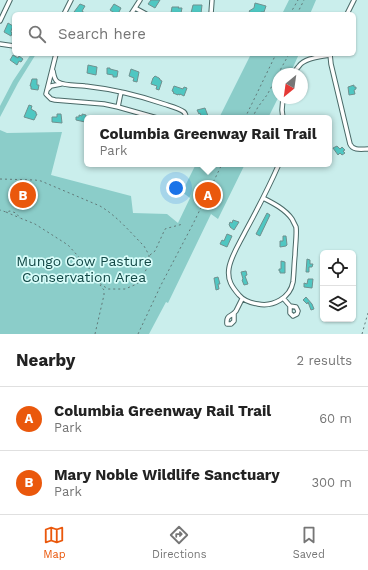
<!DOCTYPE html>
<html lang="en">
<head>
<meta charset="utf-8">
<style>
  :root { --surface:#fff; --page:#f2f2f2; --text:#222; --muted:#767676; --line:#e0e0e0; --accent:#ea580c }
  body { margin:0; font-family:"Work Sans",sans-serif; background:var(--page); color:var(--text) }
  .controls { position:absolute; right:12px; bottom:12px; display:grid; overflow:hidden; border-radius:6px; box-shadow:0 1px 3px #0004 }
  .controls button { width:36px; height:36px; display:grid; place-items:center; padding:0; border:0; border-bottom:1px solid var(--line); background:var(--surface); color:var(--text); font:20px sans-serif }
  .compass { position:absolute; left:272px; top:68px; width:36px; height:36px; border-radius:50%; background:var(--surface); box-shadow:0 1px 3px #0004; rotate:209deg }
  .you { position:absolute; left:176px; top:188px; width:14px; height:14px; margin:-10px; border:3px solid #fff; border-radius:50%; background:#1a73e8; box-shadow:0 0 0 6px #1a73e833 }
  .badge { display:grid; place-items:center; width:26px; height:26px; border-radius:50%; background:var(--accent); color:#fff; font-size:13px; font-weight:700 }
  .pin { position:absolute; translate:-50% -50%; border:2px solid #fff; box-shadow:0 1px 4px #0006 }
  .popup { position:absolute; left:84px; top:115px; width:248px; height:52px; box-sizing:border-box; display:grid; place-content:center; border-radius:6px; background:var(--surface); filter:drop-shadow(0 1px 3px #0005); font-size:13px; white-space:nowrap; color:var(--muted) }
  .popup b { font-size:15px; color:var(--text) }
  .popup::after { content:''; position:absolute; left:50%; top:100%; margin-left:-8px; border:8px solid transparent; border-top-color:var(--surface) }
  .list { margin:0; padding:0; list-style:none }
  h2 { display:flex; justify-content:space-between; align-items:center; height:52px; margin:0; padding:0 16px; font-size:17px }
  h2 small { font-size:13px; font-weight:400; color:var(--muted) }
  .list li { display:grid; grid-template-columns:26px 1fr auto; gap:12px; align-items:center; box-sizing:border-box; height:64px; padding:0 16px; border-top:1px solid var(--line) }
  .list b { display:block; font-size:15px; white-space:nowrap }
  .list p { margin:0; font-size:13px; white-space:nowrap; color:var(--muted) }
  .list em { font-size:13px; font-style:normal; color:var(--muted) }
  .icon { flex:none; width:22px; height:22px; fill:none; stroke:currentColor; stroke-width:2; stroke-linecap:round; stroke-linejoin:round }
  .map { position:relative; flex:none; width:368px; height:334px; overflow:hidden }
  .search { position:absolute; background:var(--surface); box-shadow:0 1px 3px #0004; left:12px; right:12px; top:12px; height:44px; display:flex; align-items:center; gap:10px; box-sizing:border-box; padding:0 14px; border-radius:6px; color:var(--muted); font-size:15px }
  .sheet { height:180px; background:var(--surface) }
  nav { display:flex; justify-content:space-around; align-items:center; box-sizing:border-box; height:56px; border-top:1px solid var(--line); background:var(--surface); font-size:11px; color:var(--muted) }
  nav a { display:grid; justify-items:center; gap:2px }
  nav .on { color:var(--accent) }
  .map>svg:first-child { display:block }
</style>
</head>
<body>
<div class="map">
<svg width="368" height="334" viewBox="0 0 368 334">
  <rect width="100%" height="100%" fill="#caeeec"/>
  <path fill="#8bcdc9" d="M 289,0 L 316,0 L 310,14 L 282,14 Z
    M 31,54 L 36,54 L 18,83 L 0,117 L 0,106 L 13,81 Z
    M 251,54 L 299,54 L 290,74 L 278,74 L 278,98 L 268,118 L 219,118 Z
    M 0,130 L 7,133 L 62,132 L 51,175 L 131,196 L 133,213 L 167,214 L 178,223 L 190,198 L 182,192 L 196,164 L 245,164 L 218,219 L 211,214 L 168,303 L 166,302 L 149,334 L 0,334 Z"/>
  <path fill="#4fc7c2" stroke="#6f918f" d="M 151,0 L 160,0 L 155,8 L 148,4 Z
    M 255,3 L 266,6 L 264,12 L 261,12 L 258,14 L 251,14 L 249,11 L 254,8 Z
    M 80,4 L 85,6 L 82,11 L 86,14 L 78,14 L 74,12 Z
    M 114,4 L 121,8 L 118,14 L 116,14 L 110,10 Z
    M 193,5 L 202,5 L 201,14 L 197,14 L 198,13 L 191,13 Z
    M 172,7 L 179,7 L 178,8 L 182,8 L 181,13 L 171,13 Z
    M 8,23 L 13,26 L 11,31 L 11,32 L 12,33 L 11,36 L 4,32 Z
    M 13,55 L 18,58 L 19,56 L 23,59 L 21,62 L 19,61 L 17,65 L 10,60 Z
    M 88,65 L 97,67 L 96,75 L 87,73 Z
    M 107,68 L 110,68 L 110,69 L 118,71 L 117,77 L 113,77 L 113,75 L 107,74 Z
    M 131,69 L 139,72 L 137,82 L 133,81 L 134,78 L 129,76 Z
    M 155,76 L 159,78 L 160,79 L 160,80 L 162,81 L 159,90 L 156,89 L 157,86 L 151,84 L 153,78 Z
    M 32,79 L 37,79 L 37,85 L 39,85 L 38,90 L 31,89 L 31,86 L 30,86 Z
    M 354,85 L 354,87 L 356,87 L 356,89 L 354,90 L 355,94 L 349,95 L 348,87 Z
    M 174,86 L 183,89 L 184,87 L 187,88 L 184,96 L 180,94 L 180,95 L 178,94 L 178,95 L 173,93 L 174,92 L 172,91 Z
    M 29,105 L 32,106 L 31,109 L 36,112 L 36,114 L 37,114 L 34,120 L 24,117 Z
    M 205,108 L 208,116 L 202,118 L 200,113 L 199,114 L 197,110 Z
    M 57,114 L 61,114 L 62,123 L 52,122 L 52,117 L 57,117 Z
    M 82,114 L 86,115 L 85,122 L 76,120 L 76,117 L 79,117 L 79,115 L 82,116 Z
    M 337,146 L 340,149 L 342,147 L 345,150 L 343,151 L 345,153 L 342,155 L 340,153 L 338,155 L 333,148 Z
    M 267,213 L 270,215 L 260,236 L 256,234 Z
    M 233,220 L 239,222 L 234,230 L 230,227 L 230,226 L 229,225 L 230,222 L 232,223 Z
    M 227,234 L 232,236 L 227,247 L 220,244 L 222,240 L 224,241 Z
    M 283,236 L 286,236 L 287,245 L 286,246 L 280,247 L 280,241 L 283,241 Z
    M 307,259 L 310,260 L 310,264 L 313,264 L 312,267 L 309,267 L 309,272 L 306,272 Z
    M 281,261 L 285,262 L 285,273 L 280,273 L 280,271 L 279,271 L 279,269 L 281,269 Z
    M 246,271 L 247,275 L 245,276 L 248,284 L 244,285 L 242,280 L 243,279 L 241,272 Z
    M 218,277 L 220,284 L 218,284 L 219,289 L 216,290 L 214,278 Z
    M 308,279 L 313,279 L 312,288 L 304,287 L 304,283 L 307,284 Z
    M 306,297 L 312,304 L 314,309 L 311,310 L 308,302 L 307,304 L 303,300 Z"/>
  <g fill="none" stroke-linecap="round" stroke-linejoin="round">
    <g stroke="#496967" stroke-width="5.5">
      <path id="street" d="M 135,8 L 146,14
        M 64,14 L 71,0
        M 131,14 L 140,0
        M 211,14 L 212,0
        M 347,14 L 354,0
        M 0,21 L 10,0
        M 0,44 L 14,46
        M 56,54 L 46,94 L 51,99 L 55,100 L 104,104 L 118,107 L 157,118
        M 330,54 L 331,64 L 350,144 C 353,151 362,149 368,149
        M 53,71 C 54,75 54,80 58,82 C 64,86 78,85 85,86 C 112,89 138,95 164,104 C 170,106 179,108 184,112 C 186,114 186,116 186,118
        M 294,74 C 295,71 297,68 299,66 C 305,58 320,57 329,55
        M 47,90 L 51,86 L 61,84
        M 118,107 L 121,92
        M 283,118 L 282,110 L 283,98
        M 263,198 C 273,203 285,209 292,219 C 293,221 295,225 296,227 C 297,234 295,248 295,255 C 294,264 294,273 293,282 C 290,298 273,307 258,304 C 251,303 244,301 239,295 C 232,287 227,280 229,268 C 231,256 239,244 245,232 C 257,210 269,187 279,164
        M 283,298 L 290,306 L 290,313 L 293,316 L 297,314 L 298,311 L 296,307 L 290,306
        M 234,313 L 234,321 L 231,324 L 227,324 C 226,314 232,317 236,311 C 238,307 240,303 242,299"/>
    </g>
    <path stroke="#617978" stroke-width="1" stroke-dasharray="2 3" stroke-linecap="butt" d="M 290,14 L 298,0
      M 297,14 L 304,0
      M 254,54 L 257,55 L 260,54
      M 304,54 L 305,59
      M 278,74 L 289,54
      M 245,118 L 276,54
      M 252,118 L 258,107 L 267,95 L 278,75
      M 0,179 L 35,180 L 41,181 L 100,206 C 117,216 130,232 144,246 L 149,255 L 149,261 L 146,270 L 137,284 L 125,289 L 108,289 L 99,283 L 95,275 L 68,245 L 35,224 L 20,218 L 16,213 L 10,211 L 6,212 L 0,210
      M 6,212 L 20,218
      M 150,255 L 155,251 L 165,229 L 168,228 L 183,224
      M 95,334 L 104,295 L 104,290 L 100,285
      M 138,334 L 161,285 L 194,222 L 222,164
      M 362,334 L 368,313"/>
    <use href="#street" stroke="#fff" stroke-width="3.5"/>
  </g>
  <g text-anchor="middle" stroke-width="3.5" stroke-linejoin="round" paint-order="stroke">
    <g font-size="14" fill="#134846" stroke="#d7fcf9">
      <text x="84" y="266">Mungo Cow Pasture<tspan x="84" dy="16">Conservation Area</tspan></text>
    </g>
  </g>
</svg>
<div class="controls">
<button><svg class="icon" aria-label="locate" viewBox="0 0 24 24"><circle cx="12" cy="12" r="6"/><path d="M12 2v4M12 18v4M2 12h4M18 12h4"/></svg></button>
<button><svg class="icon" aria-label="layers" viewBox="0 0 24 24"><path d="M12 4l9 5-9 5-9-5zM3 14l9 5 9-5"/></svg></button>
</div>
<svg class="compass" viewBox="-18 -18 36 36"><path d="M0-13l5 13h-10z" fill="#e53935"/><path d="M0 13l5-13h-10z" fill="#767676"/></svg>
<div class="you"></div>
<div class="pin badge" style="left:208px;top:195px">A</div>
<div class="popup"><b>Columbia Greenway Rail Trail</b>Park</div>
<div class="pin badge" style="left:23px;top:195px">B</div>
<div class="search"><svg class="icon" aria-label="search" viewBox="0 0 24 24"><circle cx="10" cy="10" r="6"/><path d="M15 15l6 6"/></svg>Search here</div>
</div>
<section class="sheet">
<h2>Nearby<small>2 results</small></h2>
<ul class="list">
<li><span class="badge">A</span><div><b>Columbia Greenway Rail Trail</b><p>Park</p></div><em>60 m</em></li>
<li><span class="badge">B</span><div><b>Mary Noble Wildlife Sanctuary</b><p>Park</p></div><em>300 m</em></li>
</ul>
</section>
<nav>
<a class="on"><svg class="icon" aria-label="map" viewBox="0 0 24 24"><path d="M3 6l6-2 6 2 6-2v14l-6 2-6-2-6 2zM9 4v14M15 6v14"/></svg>Map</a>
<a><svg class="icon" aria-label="directions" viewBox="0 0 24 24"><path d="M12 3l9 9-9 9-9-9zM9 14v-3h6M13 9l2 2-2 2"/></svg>Directions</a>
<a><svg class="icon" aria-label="saved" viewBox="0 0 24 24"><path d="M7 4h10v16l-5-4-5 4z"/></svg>Saved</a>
</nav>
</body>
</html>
